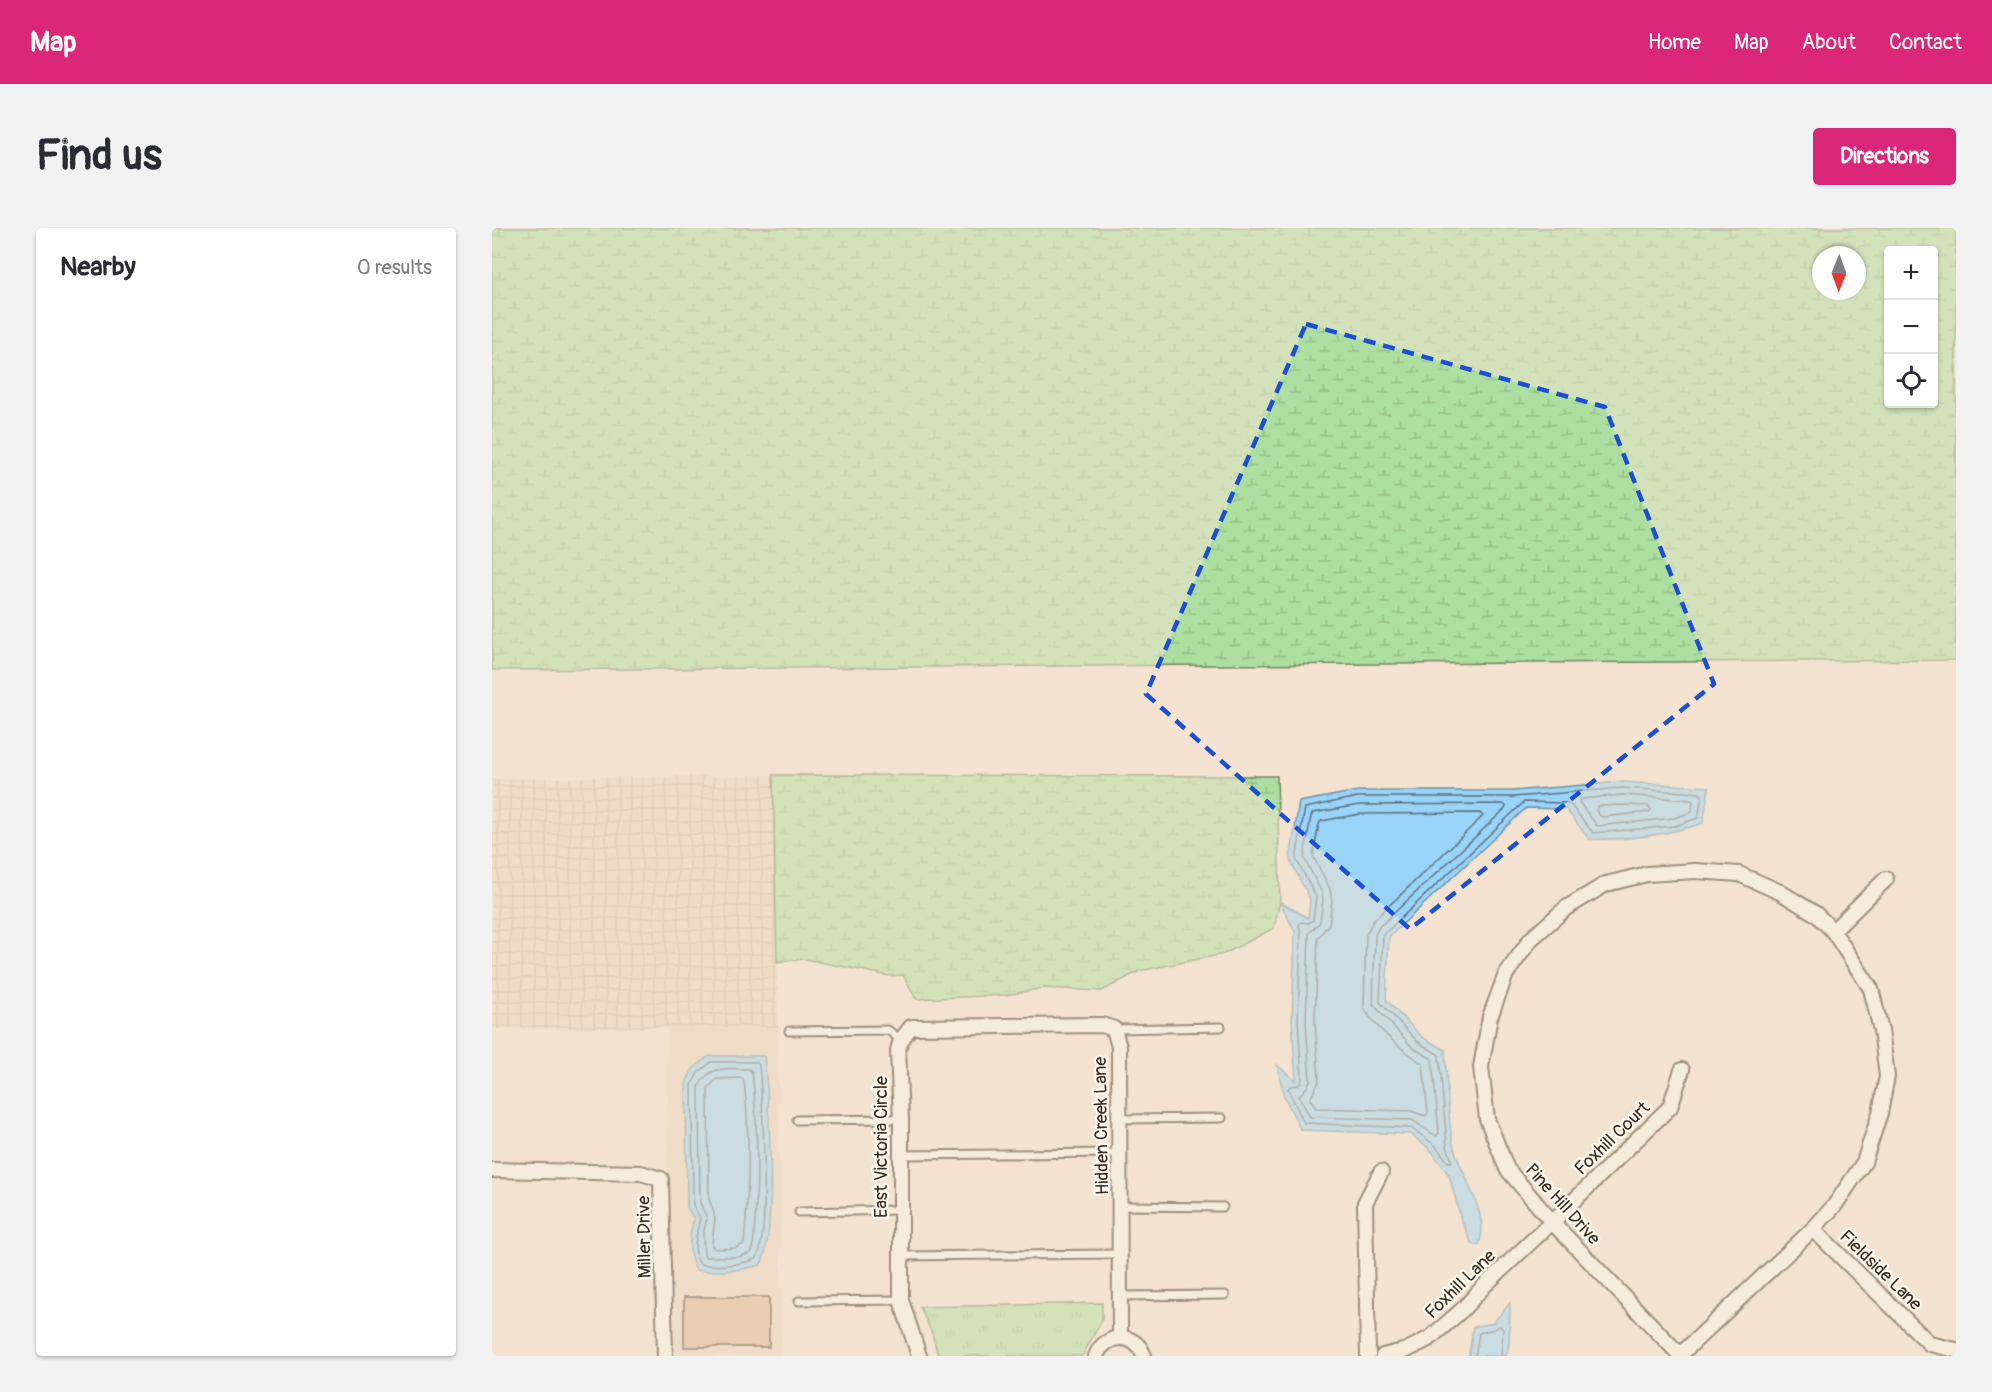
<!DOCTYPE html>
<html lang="en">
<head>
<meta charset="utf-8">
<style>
  :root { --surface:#fff; --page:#f2f2f3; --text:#2b2b33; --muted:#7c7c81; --line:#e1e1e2; --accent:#db2777 }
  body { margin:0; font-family:Pangolin,sans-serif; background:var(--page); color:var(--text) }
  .controls { position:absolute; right:18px; top:18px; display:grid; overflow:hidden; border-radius:6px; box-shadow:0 2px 4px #0004 }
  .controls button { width:54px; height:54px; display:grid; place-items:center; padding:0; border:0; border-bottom:2px solid var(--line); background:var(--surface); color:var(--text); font:30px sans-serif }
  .compass { position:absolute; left:1320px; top:18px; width:54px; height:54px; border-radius:50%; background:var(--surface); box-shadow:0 2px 4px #0004; rotate:181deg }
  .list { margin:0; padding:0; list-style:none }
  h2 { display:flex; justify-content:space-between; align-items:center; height:78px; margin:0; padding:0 24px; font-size:26px }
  h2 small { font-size:20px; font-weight:400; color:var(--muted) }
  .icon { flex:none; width:33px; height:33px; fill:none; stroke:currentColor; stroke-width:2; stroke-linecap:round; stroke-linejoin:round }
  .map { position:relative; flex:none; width:1464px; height:1128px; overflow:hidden; border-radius:6px }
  header { display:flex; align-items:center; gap:36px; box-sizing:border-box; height:84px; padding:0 30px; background:var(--accent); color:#fff }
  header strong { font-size:28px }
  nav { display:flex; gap:33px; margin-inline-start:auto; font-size:21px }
  .intro { display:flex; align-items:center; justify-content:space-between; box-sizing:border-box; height:144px; padding:0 36px }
  h1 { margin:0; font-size:42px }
  .button { padding:15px 27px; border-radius:6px; background:var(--accent); color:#fff; font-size:21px; font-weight:700 }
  main { display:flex; gap:36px; padding:0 36px }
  aside { flex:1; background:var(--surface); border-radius:6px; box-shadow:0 2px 4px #0004 }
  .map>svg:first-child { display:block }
</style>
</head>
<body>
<header>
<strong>Map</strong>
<nav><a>Home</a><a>Map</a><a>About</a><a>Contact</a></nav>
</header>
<div class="intro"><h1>Find us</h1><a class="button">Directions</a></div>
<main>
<aside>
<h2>Nearby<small>0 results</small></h2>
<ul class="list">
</ul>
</aside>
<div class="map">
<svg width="1464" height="1128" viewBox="0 0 1464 1128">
  <defs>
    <pattern id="industrial-grid" width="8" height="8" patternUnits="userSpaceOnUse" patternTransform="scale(1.5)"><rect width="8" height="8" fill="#edd5bd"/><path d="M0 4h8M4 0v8" fill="none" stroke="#ccb7a2"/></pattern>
    <pattern id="grass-tufts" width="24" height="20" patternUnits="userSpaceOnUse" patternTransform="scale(1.5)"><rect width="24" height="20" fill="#addfa0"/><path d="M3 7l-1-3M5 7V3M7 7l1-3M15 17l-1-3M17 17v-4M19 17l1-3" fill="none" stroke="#96c089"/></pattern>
    <pattern id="wetland-marsh" width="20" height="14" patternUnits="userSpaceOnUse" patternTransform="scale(1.5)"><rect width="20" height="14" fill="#addfa0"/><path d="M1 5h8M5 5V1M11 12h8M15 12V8" fill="none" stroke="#96c089"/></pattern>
  </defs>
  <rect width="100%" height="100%" fill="#f3e3d0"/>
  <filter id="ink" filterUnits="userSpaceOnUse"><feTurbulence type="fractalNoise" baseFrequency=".0167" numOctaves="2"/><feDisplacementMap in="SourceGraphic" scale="12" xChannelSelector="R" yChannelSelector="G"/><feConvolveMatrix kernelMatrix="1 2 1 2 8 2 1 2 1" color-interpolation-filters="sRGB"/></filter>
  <g filter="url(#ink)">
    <path fill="#edd5bd" d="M 286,799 L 290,1128 L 177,1128 L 175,800 Z"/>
    <path fill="url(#industrial-grid)" d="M 281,547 L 286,799 L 0,801 L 0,551 Z"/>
    <path fill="url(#grass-tufts)" stroke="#74845f" stroke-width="1.5" d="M 610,1075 L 610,1092 L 590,1128 L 446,1128 L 440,1105 L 428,1079 Z"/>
    <path fill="url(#wetland-marsh)" stroke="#74845f" stroke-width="1.5" fill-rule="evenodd" d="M 0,0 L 1464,0 L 1464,432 L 0,442 ZM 1396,22 L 1442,22 L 1442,176 L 1396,176 ZM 1329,27 L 1365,27 L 1365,63 L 1329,63 Z
      M 281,547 L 785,548 L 788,674 L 782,700 L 732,726 L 647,743 L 610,763 L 551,760 L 515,767 L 424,771 L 411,747 L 398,748 L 313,731 L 285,734 Z"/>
    <path fill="#99d4fa" stroke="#7390a2" stroke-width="1.5" d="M 1129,554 L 1217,559 L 1211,595 C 1175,607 1135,612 1097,611 L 1074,581 L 1034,580 L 897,709 L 894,772 L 930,809 L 953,822 C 955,853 955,886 961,916 C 967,945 1001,989 986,1018 L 980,1016 L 969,991 L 957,947 L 939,922 L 918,906 L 809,902 L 792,868 L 785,837 L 804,853 L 800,793 L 803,704 L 788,674 L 816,690 L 818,671 L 798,632 L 807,574 L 866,563 L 1020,563 Z
      M 217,828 L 272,828 C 276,864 286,1012 268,1037 C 246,1043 226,1045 204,1042 C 195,1026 197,1007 202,991 L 195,979 L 194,855 L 201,841 Z
      M 1018,1075 L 1017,1116 L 1014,1128 L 977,1128 L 981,1099 L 1001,1095 Z"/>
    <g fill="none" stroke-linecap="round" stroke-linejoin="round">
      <path stroke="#616e76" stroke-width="1.5" d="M 1130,560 L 1208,565 L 1210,568 L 1206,590 L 1183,598 L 1101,605 L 1077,575 L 1032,574 L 891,707 L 888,774 L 926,814 L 947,827 L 955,918 L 960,934 L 956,934 L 943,917 L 919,900 L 812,895 L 796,861 L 798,858 L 807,857 L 810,851 L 806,793 L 809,704 L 807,697 L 809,694 L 816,695 L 821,692 L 824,669 L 804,631 L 813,580 L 866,569 L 1021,569 Z
        M 1130,567 L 1199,572 L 1201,574 L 1200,584 L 1182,590 L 1105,598 L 1087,574 L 1089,571 Z
        M 867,577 L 1011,576 L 1014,578 L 1013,581 L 887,699 L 883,707 L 881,776 L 920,819 L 940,831 L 947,905 L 944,908 L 920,892 L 818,889 L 807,868 L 815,859 L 818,852 L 814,793 L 817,705 L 828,694 L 831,672 L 830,665 L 812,630 L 819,588 L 821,585 Z
        M 1130,577 L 1157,578 L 1159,582 L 1157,584 L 1111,589 L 1108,588 L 1104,582 L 1106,578 Z
        M 868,586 L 988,585 L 991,588 L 881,693 L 874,707 L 872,779 C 881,799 913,824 931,836 L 936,885 L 933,888 L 919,883 L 824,880 L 818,871 L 827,853 L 823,793 L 826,710 L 837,696 L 840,673 L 838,661 L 821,628 L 827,596 L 829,593 Z
        M 219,834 L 264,834 L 267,837 C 270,867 279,1012 264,1031 C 246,1037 227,1039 208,1036 C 199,1023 205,1004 208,990 L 201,977 L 200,857 L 206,845 Z
        M 257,841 L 260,844 C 267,902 266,963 261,1021 L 259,1025 L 246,1029 L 214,1029 L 212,1027 L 211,1006 L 215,990 L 208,975 L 207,858 C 218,836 236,841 257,841 Z
        M 250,850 L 252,853 C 258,906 257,963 252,1016 L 244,1020 L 223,1021 L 220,1018 C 220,997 228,994 217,972 L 216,860 L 225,851 Z
        M 983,1128 L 987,1105 L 1002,1101 L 1008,1098 L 1011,1101 L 1009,1128"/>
    </g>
    <path fill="#e0b490" stroke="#3b2a1e" stroke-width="1.5" d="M 192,1069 L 277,1069 L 277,1119 L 192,1119 Z"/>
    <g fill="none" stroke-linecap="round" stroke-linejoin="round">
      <g stroke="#3b2a1e" stroke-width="11">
        <path id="lane" d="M 622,801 L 729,799
          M 297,803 L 396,802 L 409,812
          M 626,891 L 730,890
          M 305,892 L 409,891
          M 409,927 L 627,925
          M 628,978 L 731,979
          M 307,984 L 408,982
          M 408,1028 L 628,1026
          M 628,1068 L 733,1067
          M 307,1073 L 409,1072"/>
      </g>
      <g stroke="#3b2a1e" stroke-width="18">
        <path id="street" d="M 1341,703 L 1394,651
          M 0,942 L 149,945 L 169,951 L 173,1128
          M 1321,1001 L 1438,1116 L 1464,1122
          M 427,1128 L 409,1072 L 409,891 L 406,822 L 409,812 L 419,799 L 610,797 L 622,801 L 627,819 L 628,1109
          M 604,1128 C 613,1105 643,1103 652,1128
          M 876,1128 L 873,975 L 889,944
          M 891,1128 L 915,1122 L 938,1110 L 970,1082 L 993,1057 L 1060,994 L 1178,879 L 1190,842
          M 1187,1128 L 1188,1127 L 1321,1001 L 1343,977 L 1372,934 L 1388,885 L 1395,848 L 1389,802 L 1379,761 L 1341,703 L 1324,686 L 1288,664 L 1247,646 L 1203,643 L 1155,646 L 1114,656 L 1074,680 L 1039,711 L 1014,746 L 998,789 L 989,839 L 995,891 L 1015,941 L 1060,994 L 1188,1127 L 1189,1128"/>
      </g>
      <use href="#lane" stroke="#fbf7ec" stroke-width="7"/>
      <use href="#street" stroke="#fbf7ec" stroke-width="14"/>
    </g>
  </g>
  <path d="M0 0H1464V1128H0ZM 814,96 L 1113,179 L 1222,456 L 918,701 L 654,466 Z" fill="#f3e3d0" fill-opacity=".55" fill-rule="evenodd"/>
  <path fill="none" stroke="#1d4ed8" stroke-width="4.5" stroke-dasharray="12 8" stroke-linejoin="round" d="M 814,96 L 1113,179 L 1222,456 L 918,701 L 654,466 Z"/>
  <g text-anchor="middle" stroke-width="5" stroke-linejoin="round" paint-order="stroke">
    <g font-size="18" fill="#3b2a1e" stroke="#fbf7ec">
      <text transform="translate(609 898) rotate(-91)" y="6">Hidden Creek Lane</text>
      <text transform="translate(1120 910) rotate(-44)" y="6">Foxhill Court</text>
      <text transform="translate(389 919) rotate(-90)" y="6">East Victoria Circle</text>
      <text transform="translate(1071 976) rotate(48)" y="6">Pine Hill Drive</text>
      <text transform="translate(152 1009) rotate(-91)" y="6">Miller Drive</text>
      <text transform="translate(1389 1042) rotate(44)" y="6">Fieldside Lane</text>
      <text transform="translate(968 1056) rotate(-44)" y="6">Foxhill Lane</text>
    </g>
  </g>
</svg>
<div class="controls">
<button>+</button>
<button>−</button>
<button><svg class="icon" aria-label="locate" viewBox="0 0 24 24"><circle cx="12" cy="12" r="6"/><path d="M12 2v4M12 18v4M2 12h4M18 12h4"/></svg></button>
</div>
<svg class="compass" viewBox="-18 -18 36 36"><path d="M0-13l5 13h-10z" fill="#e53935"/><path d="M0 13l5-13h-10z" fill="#7c7c81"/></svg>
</div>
</main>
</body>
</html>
